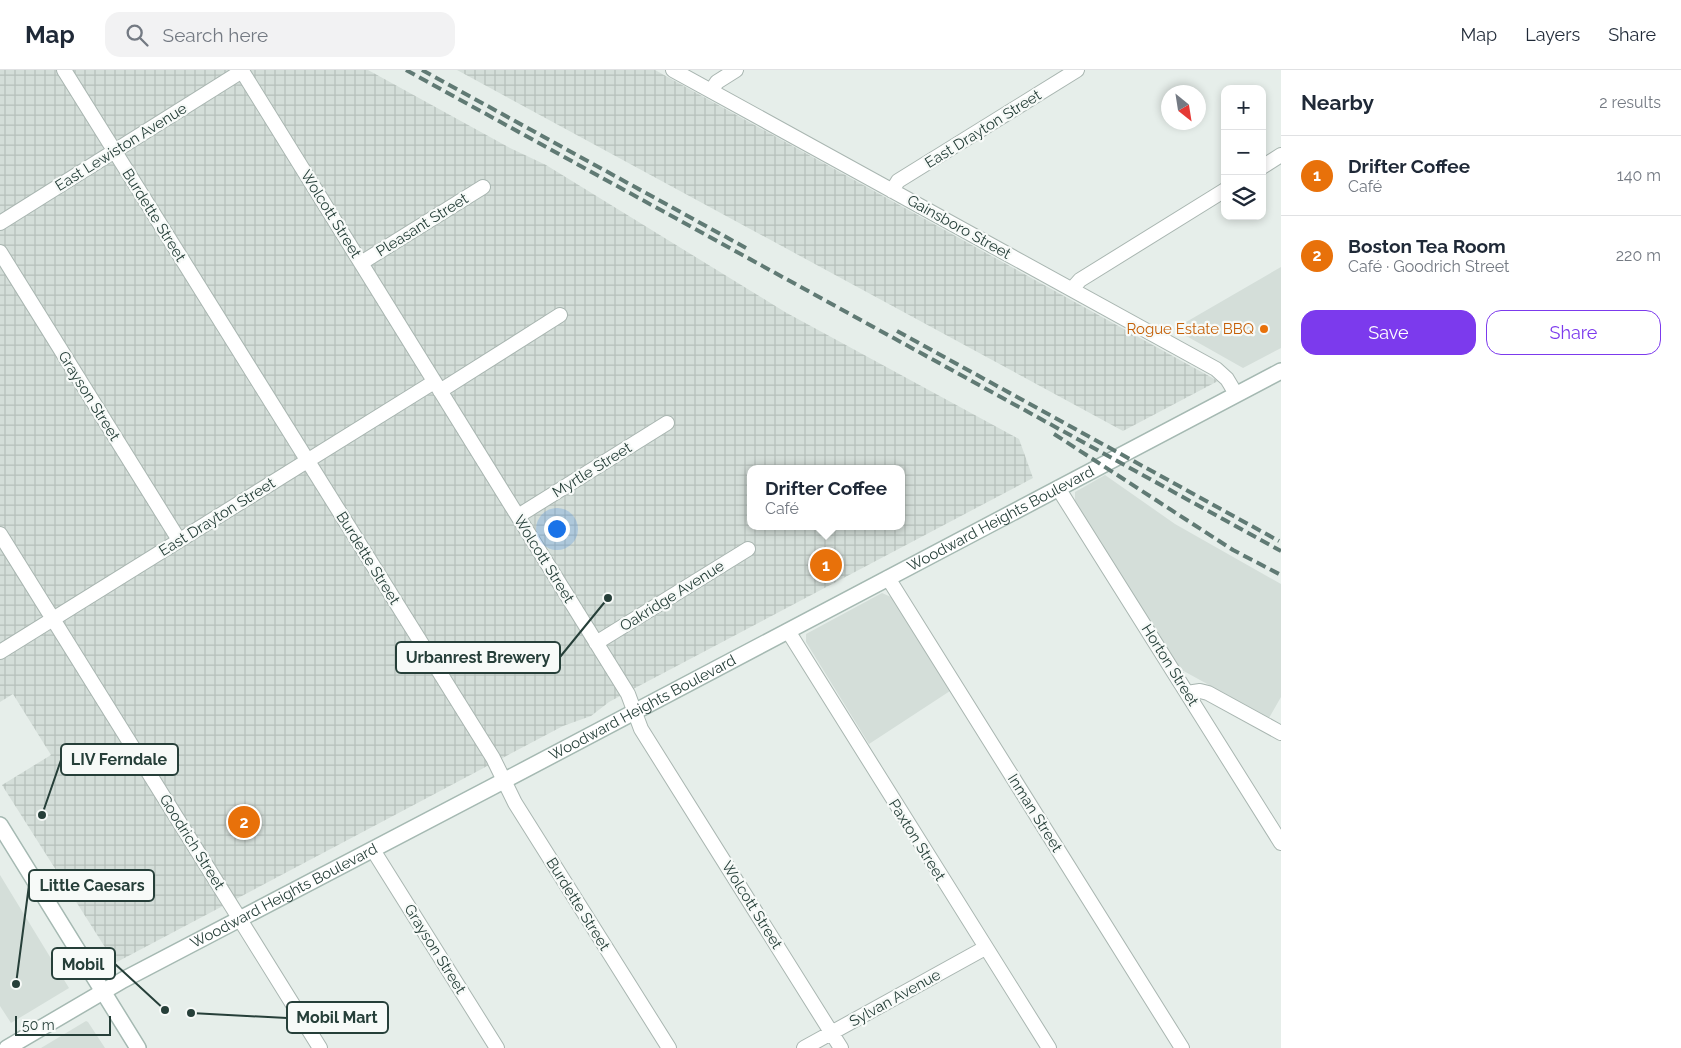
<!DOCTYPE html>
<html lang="en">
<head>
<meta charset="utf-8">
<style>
  :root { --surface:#fff; --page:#f2f2f3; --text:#1f2937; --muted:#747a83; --line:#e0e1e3; --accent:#7c3aed }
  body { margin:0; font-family:Raleway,sans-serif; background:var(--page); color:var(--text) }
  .controls { position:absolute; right:15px; top:15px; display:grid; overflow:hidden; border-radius:10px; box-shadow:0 2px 8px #0003 }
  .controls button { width:45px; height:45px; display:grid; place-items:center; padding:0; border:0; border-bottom:1px solid var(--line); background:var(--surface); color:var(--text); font:25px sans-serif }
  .compass { position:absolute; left:1161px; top:15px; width:45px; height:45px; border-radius:50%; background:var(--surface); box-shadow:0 2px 8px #0003; rotate:150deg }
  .scale { position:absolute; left:15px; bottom:12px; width:96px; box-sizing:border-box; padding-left:5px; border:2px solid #263f39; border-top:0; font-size:14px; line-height:18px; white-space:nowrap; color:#263f39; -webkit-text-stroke:4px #f7faf8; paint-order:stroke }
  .you { position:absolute; left:556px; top:458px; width:18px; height:18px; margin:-12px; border:4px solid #fff; border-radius:50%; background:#1a73e8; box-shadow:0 0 0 8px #1a73e833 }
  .badge { display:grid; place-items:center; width:32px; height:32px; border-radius:50%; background:var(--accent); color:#fff; font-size:16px; font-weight:700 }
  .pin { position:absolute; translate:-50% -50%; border:2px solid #fff; box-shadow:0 1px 5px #0006 }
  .popup { position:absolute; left:747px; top:395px; width:158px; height:65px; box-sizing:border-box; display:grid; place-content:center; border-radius:10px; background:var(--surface); filter:drop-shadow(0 1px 4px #0005); font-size:16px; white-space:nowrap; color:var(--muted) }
  .popup b { font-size:19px; color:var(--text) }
  .popup::after { content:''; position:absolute; left:50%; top:100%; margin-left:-10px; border:10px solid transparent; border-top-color:var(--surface) }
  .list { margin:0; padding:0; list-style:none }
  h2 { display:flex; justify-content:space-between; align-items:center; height:65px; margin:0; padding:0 20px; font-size:21px }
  h2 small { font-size:16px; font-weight:400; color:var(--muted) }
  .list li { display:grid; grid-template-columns:32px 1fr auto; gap:15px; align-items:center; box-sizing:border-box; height:80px; padding:0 20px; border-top:1px solid var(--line) }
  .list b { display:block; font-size:19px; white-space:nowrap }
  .list p { margin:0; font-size:16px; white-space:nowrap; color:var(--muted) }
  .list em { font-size:16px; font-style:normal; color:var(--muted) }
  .actions { display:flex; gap:10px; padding:15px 20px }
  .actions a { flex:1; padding:11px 0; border:1px solid var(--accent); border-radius:15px; text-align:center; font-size:18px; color:var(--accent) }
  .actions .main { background:var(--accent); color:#fff }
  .icon { flex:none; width:28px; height:28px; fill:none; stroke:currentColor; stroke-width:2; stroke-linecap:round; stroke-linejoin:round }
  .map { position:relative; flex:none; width:1281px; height:978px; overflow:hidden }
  header { display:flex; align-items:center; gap:30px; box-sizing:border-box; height:70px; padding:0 25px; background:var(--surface); border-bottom:1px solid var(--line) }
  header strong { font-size:24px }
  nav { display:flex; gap:28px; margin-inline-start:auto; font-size:18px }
  .search { width:350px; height:45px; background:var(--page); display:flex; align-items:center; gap:12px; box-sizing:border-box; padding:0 18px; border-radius:15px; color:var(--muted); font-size:19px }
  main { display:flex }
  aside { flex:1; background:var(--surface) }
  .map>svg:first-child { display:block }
</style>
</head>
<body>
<header>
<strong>Map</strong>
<div class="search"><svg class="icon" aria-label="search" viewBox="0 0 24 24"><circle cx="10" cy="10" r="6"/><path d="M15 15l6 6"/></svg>Search here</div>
<nav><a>Map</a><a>Layers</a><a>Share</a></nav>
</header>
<main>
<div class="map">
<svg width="1281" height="978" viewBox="0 0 1281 978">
  <defs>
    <pattern id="industrial-grid" width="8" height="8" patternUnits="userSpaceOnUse" patternTransform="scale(1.25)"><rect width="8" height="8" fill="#d4ded9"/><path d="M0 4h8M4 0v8" fill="none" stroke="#b6c0bb"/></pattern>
  </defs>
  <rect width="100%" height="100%" fill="#e6eeea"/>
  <path fill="#d4ded9" d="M 1281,197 L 1281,278 L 1243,298 L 1174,259 Z
    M 1105,405 L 1175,454 L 1281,514 L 1281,627 L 1269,648 L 1180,599 L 1075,431 L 1075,422 Z
    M 882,523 L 891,527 L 900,537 L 950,621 L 869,674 L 806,572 L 806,564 Z
    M 0,805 L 69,918 L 11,953 L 0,936 Z
    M 86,951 L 88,952 L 105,978 L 41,978 Z"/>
  <path fill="url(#industrial-grid)" fill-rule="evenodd" d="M 0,0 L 368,0 L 510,78 L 546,95 L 785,242 L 1019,369 L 1033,408 L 637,617 L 609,632 L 591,646 L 563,656 L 115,893 L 2,715 L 51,685 L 13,624 L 0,632 ZM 751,399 L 901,399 L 901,456 L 751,456 Z
    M 457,0 L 655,0 L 1218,311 L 1123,361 Z"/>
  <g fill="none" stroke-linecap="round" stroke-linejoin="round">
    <g stroke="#a9b6b1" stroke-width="16">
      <path id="street" d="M 64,0 L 493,688 L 515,733 L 669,978
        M 673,0 L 1216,299 L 1227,309 L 1236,324
        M 711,21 L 717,12 L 736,0
        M 1262,97 L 1281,85
        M 892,121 L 898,111 L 1077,0
        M 0,153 L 242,1 L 628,624 L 641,659 L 841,978
        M 0,182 L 179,470
        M 361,193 L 483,117
        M 1072,219 L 1080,210 L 1225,120
        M 440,321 L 560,245
        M 1058,418 L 1281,773
        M 518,446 L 667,353
        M 0,464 L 320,978
        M 888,508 L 1182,978
        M 788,561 L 1049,978
        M 596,573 L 748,479
        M 0,582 L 434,312
        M 1187,623 L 1200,621 L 1208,623 L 1281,663
        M 373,780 L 497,978
        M 804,978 L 985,878"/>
    </g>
    <g stroke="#a5b9b2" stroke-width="18">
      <g id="secondary">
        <path d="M 0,755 L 138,978"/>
        <path id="s1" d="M 7,978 L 123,910 L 492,717 L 1281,301"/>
      </g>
    </g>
    <use href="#street" stroke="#fff" stroke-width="14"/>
    <use href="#secondary" stroke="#fff" stroke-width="15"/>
    <path stroke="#607a74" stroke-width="4" stroke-dasharray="10 5" stroke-linecap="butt" d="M 406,0 L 1281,481
      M 422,0 L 746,178
      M 897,261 L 1279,471
      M 1054,364 L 1233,480 L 1281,505"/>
  </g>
  <circle fill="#e8710a" stroke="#f7faf8" stroke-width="2" cx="1264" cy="259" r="5"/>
  <g text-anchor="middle" stroke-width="4.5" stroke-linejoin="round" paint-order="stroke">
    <g font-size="15" fill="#263f39" stroke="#f7faf8">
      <text transform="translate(983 59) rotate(-32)" y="5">East Drayton Street</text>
      <text transform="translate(121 77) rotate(-32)" y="5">East Lewiston Avenue</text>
      <text transform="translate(331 144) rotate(58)" y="5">Wolcott Street</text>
      <text transform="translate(154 145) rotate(58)" y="5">Burdette Street</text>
      <text transform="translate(422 155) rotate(-32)" y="5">Pleasant Street</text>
      <text transform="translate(959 157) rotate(29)" y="5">Gainsboro Street</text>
      <text transform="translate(89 326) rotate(58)" y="5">Grayson Street</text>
      <text transform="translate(592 400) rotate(-32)" y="5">Myrtle Street</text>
      <text transform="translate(217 447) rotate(-32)" y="5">East Drayton Street</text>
      <text dy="5" stroke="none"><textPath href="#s1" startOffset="1126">Woodward Heights Boulevard</textPath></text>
      <text transform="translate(368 488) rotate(58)" y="5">Burdette Street</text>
      <text transform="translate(544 489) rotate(58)" y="5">Wolcott Street</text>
      <text transform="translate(672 526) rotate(-32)" y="5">Oakridge Avenue</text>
      <text transform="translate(1170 595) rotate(58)" y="5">Horton Street</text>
      <text dy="5" stroke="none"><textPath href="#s1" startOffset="721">Woodward Heights Boulevard</textPath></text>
      <text transform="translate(1035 743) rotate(58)" y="5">Inman Street</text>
      <text transform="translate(917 770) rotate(58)" y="5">Paxton Street</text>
      <text transform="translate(192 772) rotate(58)" y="5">Goodrich Street</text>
      <text dy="5" stroke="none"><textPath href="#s1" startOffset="316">Woodward Heights Boulevard</textPath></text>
      <text transform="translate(578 834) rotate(58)" y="5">Burdette Street</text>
      <text transform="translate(752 835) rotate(58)" y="5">Wolcott Street</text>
      <text transform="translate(435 879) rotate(58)" y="5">Grayson Street</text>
      <text transform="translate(895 928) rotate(-29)" y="5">Sylvan Avenue</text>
    </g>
    <g font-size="15" fill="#c56008" stroke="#f7faf8" text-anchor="end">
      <text x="1254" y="264">Rogue Estate BBQ</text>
    </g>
  </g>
  <path fill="none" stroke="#263f39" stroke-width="2" d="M608 528L560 587M42 745L61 690M16 914L29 815M165 940L115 894M191 943L287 948"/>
  <g fill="#263f39" stroke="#f7faf8" stroke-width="2">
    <circle cx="608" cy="528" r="5"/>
    <circle cx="42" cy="745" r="5"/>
    <circle cx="16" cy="914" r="5"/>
    <circle cx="165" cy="940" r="5"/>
    <circle cx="191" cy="943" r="5"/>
  </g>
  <g fill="#f7faf8" stroke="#263f39" stroke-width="2">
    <rect x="396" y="572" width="164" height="31" rx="5"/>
    <rect x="61" y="674" width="117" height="31" rx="5"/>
    <rect x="29" y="800" width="125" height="31" rx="5"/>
    <rect x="52" y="878" width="63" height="31" rx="5"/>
    <rect x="287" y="932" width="101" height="31" rx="5"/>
  </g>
  <g font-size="16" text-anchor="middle" font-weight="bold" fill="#263f39">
    <text x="478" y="593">Urbanrest Brewery</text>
    <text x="119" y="695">LIV Ferndale</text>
    <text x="92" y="821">Little Caesars</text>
    <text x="83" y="900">Mobil</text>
    <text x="337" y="953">Mobil Mart</text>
  </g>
</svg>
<div class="controls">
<button>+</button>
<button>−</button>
<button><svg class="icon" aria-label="layers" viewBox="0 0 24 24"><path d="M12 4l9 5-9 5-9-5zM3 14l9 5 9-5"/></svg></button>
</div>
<svg class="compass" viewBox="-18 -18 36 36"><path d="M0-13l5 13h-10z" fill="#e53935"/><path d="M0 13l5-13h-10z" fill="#747a83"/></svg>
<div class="scale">50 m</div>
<div class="you"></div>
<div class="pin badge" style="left:826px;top:495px;background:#e8710a">1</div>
<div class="popup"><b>Drifter Coffee</b>Café</div>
<div class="pin badge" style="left:244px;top:752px;background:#e8710a">2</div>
</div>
<aside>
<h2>Nearby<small>2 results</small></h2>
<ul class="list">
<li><span class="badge" style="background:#e8710a">1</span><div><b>Drifter Coffee</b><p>Café</p></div><em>140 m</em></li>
<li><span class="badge" style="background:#e8710a">2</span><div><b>Boston Tea Room</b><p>Café · Goodrich Street</p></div><em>220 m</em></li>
</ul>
<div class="actions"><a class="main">Save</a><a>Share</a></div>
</aside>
</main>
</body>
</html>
